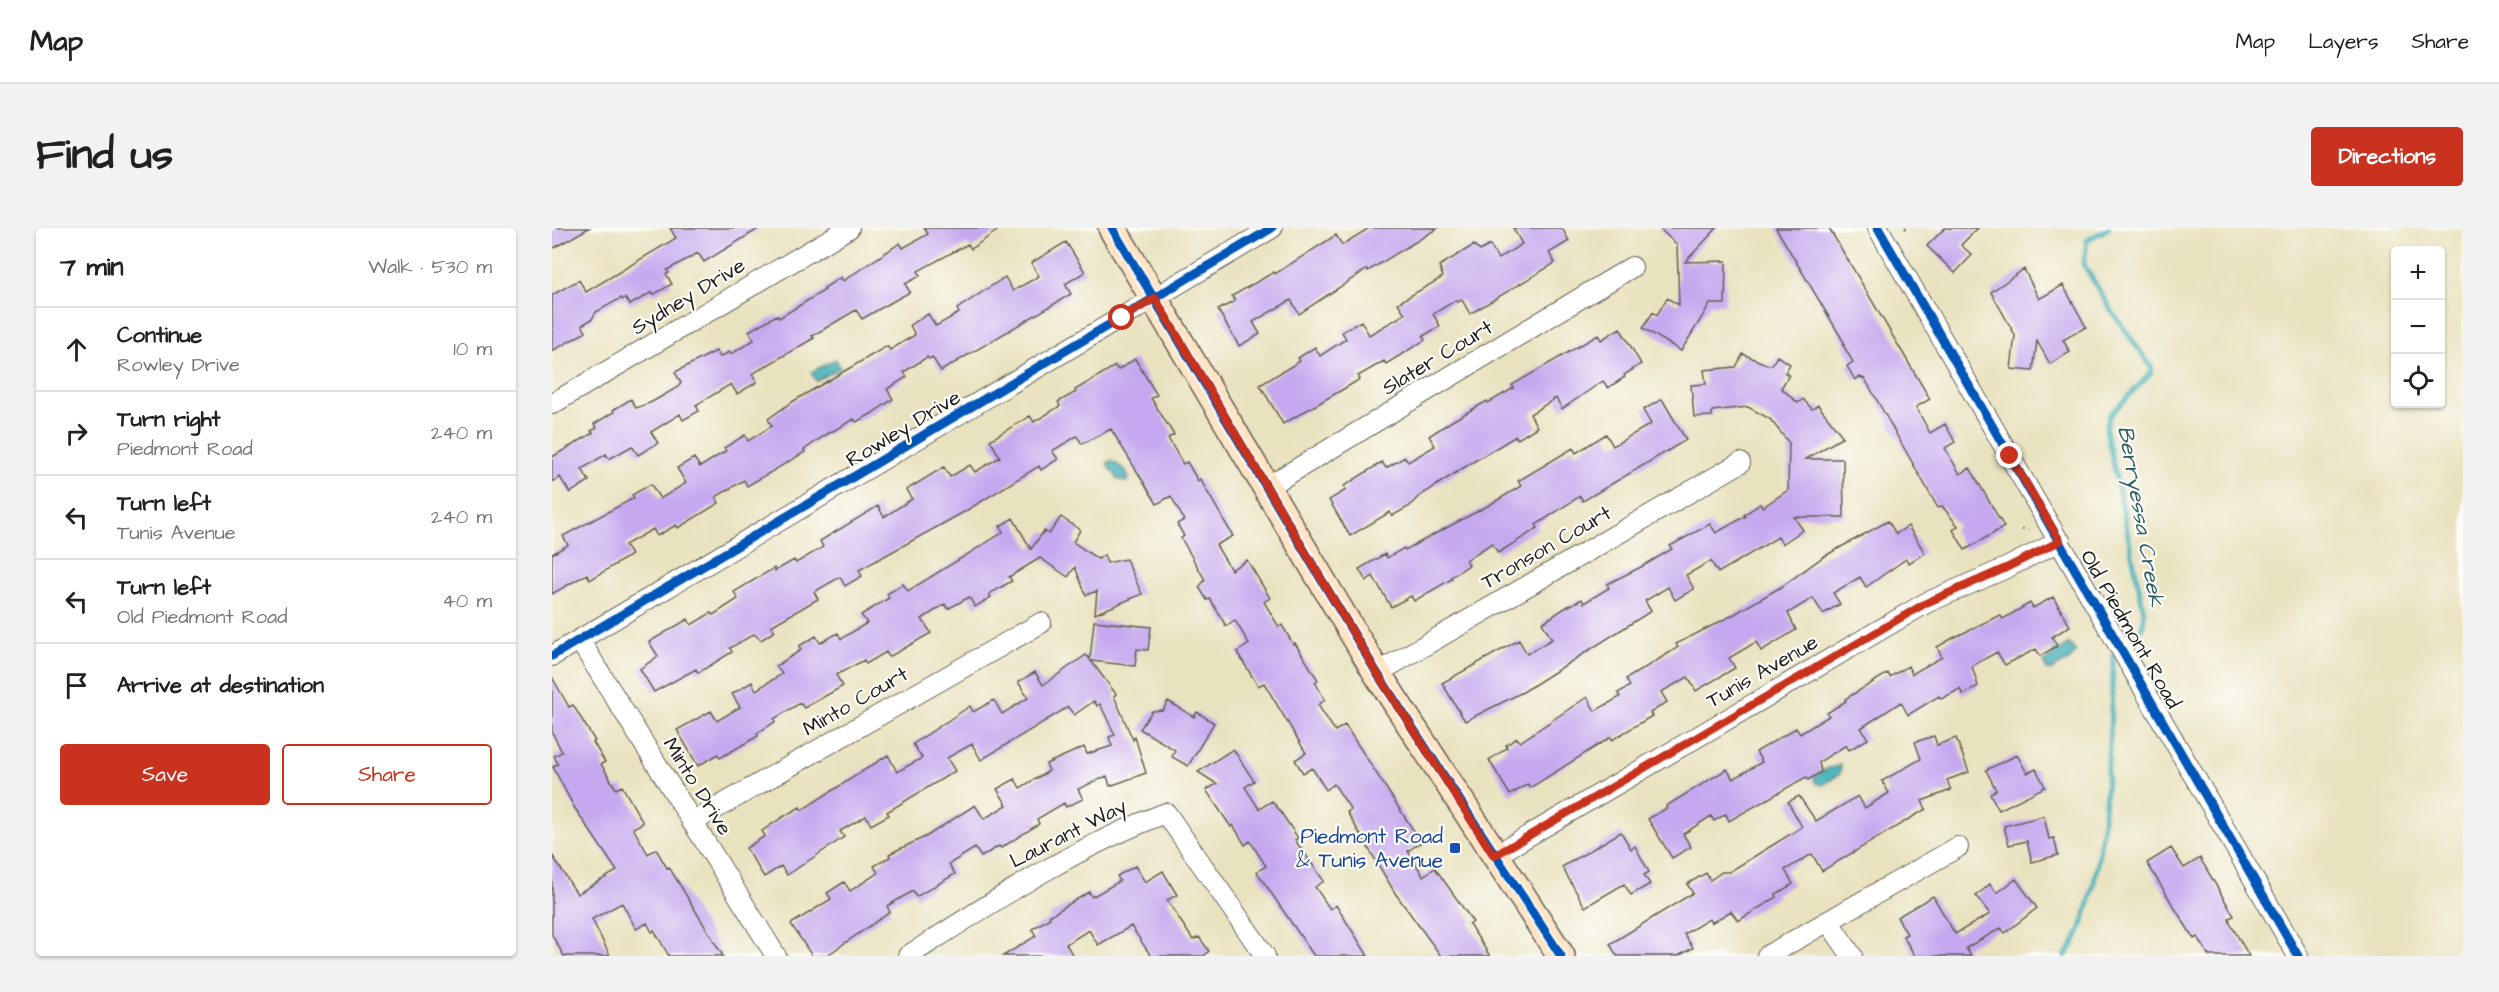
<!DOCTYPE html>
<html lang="en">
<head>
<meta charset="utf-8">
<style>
  :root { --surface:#fff; --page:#f2f2f2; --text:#202124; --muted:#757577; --line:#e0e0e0; --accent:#c8321e }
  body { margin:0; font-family:"Architects Daughter",sans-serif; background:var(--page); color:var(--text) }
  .controls { position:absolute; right:18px; top:18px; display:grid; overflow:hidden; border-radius:6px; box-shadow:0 2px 4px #0004 }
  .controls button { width:54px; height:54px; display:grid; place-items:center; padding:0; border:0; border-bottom:2px solid var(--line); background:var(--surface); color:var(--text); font:30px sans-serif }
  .stop { position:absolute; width:18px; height:18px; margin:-14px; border:4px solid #c8321e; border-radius:50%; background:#fff }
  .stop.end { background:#c8321e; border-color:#fff; box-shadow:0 2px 6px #0008 }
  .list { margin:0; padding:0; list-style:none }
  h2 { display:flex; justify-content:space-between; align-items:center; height:78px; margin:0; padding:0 24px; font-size:26px }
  h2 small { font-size:20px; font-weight:400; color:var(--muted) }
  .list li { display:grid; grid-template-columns:39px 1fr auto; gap:18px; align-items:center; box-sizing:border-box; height:84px; padding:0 24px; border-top:2px solid var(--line) }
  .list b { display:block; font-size:22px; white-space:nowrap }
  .list p { margin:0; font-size:20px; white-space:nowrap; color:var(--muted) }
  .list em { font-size:20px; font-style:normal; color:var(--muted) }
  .actions { display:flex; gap:12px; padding:18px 24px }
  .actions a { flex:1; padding:14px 0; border:2px solid var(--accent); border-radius:6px; text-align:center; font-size:21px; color:var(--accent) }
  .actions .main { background:var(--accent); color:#fff }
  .icon { flex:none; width:33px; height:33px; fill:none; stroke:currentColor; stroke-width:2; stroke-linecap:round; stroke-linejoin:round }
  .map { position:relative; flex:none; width:1911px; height:728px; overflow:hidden; border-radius:6px }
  header { display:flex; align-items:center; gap:36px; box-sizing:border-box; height:84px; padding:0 30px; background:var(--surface); border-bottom:2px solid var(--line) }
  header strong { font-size:28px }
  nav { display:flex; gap:33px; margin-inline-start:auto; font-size:21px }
  .intro { display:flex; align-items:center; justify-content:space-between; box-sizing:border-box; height:144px; padding:0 36px }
  h1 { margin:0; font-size:42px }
  .button { padding:15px 27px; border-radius:6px; background:var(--accent); color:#fff; font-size:21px; font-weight:700 }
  main { display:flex; gap:36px; padding:0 36px }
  aside { flex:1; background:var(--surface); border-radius:6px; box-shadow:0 2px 4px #0004 }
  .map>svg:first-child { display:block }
</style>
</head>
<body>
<header>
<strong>Map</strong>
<nav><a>Map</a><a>Layers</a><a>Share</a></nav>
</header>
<div class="intro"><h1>Find us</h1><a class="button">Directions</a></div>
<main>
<aside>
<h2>7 min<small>Walk · 530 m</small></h2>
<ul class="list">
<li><svg class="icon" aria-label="ahead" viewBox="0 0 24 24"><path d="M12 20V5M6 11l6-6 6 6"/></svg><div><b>Continue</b><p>Rowley Drive</p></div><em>10 m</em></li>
<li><svg class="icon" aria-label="right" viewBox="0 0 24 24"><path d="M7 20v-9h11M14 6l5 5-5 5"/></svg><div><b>Turn right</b><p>Piedmont Road</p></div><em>240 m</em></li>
<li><svg class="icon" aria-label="left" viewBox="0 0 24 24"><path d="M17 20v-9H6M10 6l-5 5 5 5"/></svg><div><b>Turn left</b><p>Tunis Avenue</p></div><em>240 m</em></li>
<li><svg class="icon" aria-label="left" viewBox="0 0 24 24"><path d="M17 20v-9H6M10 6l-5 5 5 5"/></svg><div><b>Turn left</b><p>Old Piedmont Road</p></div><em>40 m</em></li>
<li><svg class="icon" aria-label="arrive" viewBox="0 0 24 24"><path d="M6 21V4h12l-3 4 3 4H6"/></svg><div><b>Arrive at destination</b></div></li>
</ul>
<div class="actions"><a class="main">Save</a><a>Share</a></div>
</aside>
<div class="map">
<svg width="1911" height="728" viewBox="0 0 1911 728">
  <rect width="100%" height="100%" fill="#fdfcf7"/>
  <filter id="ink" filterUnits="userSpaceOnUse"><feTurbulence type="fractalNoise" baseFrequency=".0167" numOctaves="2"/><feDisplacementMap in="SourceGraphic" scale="12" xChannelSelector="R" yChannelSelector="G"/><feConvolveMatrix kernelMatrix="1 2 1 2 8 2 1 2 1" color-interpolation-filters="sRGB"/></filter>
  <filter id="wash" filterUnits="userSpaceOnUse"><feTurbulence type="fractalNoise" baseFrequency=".008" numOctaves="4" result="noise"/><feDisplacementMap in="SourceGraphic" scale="24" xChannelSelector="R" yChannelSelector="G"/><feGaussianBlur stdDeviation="1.35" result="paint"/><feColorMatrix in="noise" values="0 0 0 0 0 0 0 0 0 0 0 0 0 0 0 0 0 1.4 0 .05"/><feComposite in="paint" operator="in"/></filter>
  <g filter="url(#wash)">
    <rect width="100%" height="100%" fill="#e9e2bf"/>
    <path fill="#3daeb5" stroke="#2c6568" stroke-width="1.5" d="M 284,131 L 288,140 L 264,153 L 259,144 Z
      M 559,232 L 574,243 L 577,251 L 575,254 L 566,251 L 555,236 Z
      M 1517,415 L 1524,424 L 1518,432 L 1498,443 L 1494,441 L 1492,434 L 1503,426 L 1502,422 L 1509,422 Z
      M 1289,537 L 1288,546 L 1271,557 L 1263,555 L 1262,549 L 1274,541 Z"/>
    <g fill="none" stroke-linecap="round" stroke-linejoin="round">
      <path stroke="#3daeb5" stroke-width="5" d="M 1557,0 L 1535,12 L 1532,37 L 1559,82 L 1600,140 L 1598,146 L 1557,188 L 1554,201 L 1592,384 L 1591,397 L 1580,413
        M 1513,728 C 1557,677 1557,496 1562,425"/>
    </g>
    <g id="blocks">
      <path fill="#c5a8ef" d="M 0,0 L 37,0 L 0,21 Z
        M 118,0 L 208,0 L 152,34 L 146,25 L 115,42 L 117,45 L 114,46 L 120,56 L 101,67 L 100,64 L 78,77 L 73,70 L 70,72 L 69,70 L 44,84 L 40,91 L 30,97 L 34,104 L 0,123 L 0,67 L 27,52 L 34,64 L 124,10 Z
        M 372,0 L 449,0 L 419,21 L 416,16 L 366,43 L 368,48 L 353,56 L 358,64 L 338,75 L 310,91 L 304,82 L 260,108 L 262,110 L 200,146 L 205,154 L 185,166 L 179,156 L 144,177 L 147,183 L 131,192 L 128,186 L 99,204 L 106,215 L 86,227 L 80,218 L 57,231 L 54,226 L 30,241 L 37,253 L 18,265 L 8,249 L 0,254 L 0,229 L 41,205 L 39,203 L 45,200 L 42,196 L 62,184 L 61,182 L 79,171 L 84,180 L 100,174 L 126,159 L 129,155 L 123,144 L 164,123 L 168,129 L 177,124 L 179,126 L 202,112 L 197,103 L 225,87 L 227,90 L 273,62 L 272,60 L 289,49 L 291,53 L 348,15 L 351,20 L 376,6 Z
        M 817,0 L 886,0 L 816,43 L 815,41 L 747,86 L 739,72 L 701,94 L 708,106 L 687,118 L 666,82 L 683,73 L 680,68 L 722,44 L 723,46 L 784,7 L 790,17 Z
        M 961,0 L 1010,0 L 1017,13 L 997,25 L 1003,35 L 918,86 L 910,72 L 905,74 L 904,72 L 881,86 L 888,98 L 871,108 L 873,112 L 834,136 L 832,133 L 806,148 L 808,151 L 795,159 L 731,196 L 708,157 L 748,133 L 746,130 L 763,119 L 768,128 L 794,111 L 790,104 L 809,93 L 817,107 L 853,86 L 846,75 L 891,49 L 887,38 L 922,17 L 928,23 L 938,17 L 946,31 L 970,16 Z
        M 1107,0 L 1165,0 L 1133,34 L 1174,33 L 1173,76 L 1158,76 L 1129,123 L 1091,100 L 1101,84 L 1105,87 L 1115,70 L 1127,77 L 1125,17 Z
        M 1224,0 L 1277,0 L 1378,171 L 1364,179 L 1378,205 L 1393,196 L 1403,214 L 1393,220 L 1408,246 L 1418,240 L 1452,299 L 1413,322 L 1401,302 L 1406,298 L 1390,278 L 1386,280 L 1313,151 L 1308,149 L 1303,152 L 1295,138 L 1301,134 L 1291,117 L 1293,116 Z
        M 1393,0 L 1426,0 L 1409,17 L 1420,27 L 1403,45 L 1375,18 Z
        M 514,14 L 533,44 L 513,56 L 519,66 L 389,143 L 380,129 L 377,131 L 375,129 L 352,144 L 355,149 L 335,161 L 341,171 L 319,186 L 304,194 L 302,191 L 272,208 L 252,222 L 253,224 L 195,258 L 192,252 L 164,269 L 167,275 L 126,300 L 124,297 L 105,308 L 101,301 L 73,317 L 79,327 L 38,352 L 35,346 L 0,366 L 0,326 L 16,317 L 11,308 L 82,270 L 80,267 L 99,256 L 108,271 L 134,255 L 125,240 L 142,230 L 148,239 L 174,223 L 172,220 L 193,207 L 196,213 L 220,198 L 216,191 L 240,174 L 335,118 L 338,122 L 363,107 L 358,97 L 376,86 L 384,98 L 407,85 L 405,81 L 453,49 L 461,63 L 487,48 L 479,35 Z
        M 1472,41 L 1487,71 L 1511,57 L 1534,99 L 1511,112 L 1518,124 L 1498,136 L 1485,113 L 1481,143 L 1459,141 L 1463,107 L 1439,64 Z
        M 1068,100 L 1089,136 L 1072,147 L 1073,149 L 1056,160 L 1051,153 L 1010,181 L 1004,170 L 978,186 L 985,199 L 966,211 L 964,208 L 916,237 L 866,269 L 858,278 L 840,288 L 838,284 L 798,308 L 777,272 L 794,262 L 792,258 L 830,234 L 834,240 L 853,229 L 856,234 L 883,218 L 877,208 L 900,193 L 935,173 L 936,175 L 962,160 L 960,157 L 1046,107 L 1049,112 Z
        M 1191,126 L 1216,137 L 1220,137 L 1225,128 L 1238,136 L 1233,145 L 1237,147 L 1229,160 L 1246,175 L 1251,171 L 1260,181 L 1266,177 L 1291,209 L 1254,231 L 1291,231 L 1292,289 L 1242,289 L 1251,302 L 1230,316 L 1226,309 L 1166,345 L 1159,333 L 1134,347 L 1142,361 L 1123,372 L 1116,359 L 1093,373 L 1099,383 L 971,464 L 913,493 L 890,455 L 967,412 L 975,426 L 1000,411 L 990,395 L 1013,380 L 1030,371 L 1032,375 L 1057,360 L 1055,356 L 1091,338 L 1120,321 L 1118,318 L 1158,296 L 1164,305 L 1194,288 L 1192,287 L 1208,276 L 1211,279 L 1236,262 L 1237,215 L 1218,191 L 1196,179 L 1160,183 L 1160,188 L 1142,189 L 1139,157 L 1154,156 L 1152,142 L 1184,139 Z
        M 583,131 L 605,167 L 599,170 L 622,207 L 616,210 L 631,236 L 635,234 L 646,253 L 648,251 L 681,308 L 664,317 L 679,342 L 695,332 L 718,370 L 712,374 L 727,399 L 730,397 L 741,416 L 743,415 L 766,452 L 763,454 L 773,472 L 766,477 L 783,503 L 793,497 L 869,614 L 856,623 L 871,648 L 883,640 L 921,694 L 917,696 L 938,728 L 889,728 L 843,665 L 795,584 L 799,582 L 782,556 L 774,562 L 760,540 L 751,545 L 743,532 L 754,525 L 712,455 L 706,458 L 685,424 L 697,416 L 683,392 L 674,398 L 658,371 L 655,372 L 647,359 L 653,352 L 629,310 L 632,308 L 625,296 L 632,292 L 619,268 L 605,276 L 559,201 L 530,216 L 525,208 L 500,223 L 506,231 L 489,242 L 487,238 L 412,284 L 307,342 L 310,348 L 293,358 L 288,349 L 262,364 L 266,371 L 219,398 L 223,403 L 209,412 L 202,406 L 178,420 L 180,424 L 146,445 L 144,441 L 102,464 L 88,441 L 106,428 L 97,414 L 136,391 L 139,397 L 159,385 L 161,387 L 186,371 L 182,364 L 222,340 L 223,343 L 242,332 L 244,335 L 271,319 L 268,313 L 326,278 L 332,289 L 360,271 L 354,262 L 392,239 L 398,249 L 418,237 L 423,244 L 448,229 L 438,212 L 478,188 L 482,194 L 508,178 L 506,174 L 524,164 L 523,162 L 563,138 L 566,142 Z
        M 1110,171 L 1134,212 L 1031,273 L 1028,268 L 984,297 L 986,300 L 946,325 L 940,315 L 914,332 L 917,337 L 899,349 L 900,351 L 862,373 L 859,368 L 839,379 L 821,348 L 814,353 L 807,341 L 833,326 L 835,330 L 852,320 L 853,322 L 939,276 L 969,258 L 966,253 L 1021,220 L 1024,225 L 1054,206 L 1061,218 L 1099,196 L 1091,182 Z
        M 509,289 L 528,302 L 521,314 L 546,331 L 552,327 L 555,335 L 574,331 L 590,366 L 543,386 L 545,363 L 534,367 L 523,339 L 516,349 L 488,330 L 457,349 L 460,353 L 437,366 L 439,369 L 423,379 L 417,369 L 396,381 L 393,376 L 370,391 L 379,405 L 337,429 L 334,424 L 314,436 L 312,432 L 284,447 L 291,458 L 252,480 L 248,475 L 222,491 L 223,494 L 205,505 L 206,508 L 168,530 L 166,526 L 146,538 L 125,502 L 159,483 L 165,493 L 188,479 L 180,466 L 200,454 L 204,462 L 230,446 L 224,438 L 249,422 L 247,418 L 264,408 L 268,415 L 286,405 L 289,411 L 315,395 L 309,387 L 337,370 L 335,366 L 351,356 L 356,363 L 447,307 L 451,304 L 448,298 L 461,290 L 479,321 L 492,303 L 497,306 Z
        M 1336,293 L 1344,306 L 1356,298 L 1373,325 L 1357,335 L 1354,331 L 1314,359 L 1308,349 L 1281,365 L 1288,376 L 1271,386 L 1261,370 L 1236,385 L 1244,402 L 1209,423 L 1204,414 L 1177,430 L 1183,440 L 1144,463 L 1136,449 L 1109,464 L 1115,474 L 1098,485 L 1100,488 L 1060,512 L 1059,509 L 978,560 L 976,556 L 958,567 L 937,532 L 955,520 L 954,517 L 965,510 L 968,514 L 1035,469 L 1043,483 L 1068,469 L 1066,465 L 1078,458 L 1074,451 L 1117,425 L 1126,419 L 1124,416 L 1179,388 L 1229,359 L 1271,329 Z
        M 1501,369 L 1518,398 L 1500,409 L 1505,418 L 1488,428 L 1484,421 L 1453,437 L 1445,424 L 1420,438 L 1426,458 L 1411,467 L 1408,461 L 1389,471 L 1387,468 L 1356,487 L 1349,474 L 1309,500 L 1316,511 L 1297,522 L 1294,517 L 1267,534 L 1269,544 L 1256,552 L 1254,549 L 1177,593 L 1174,586 L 1162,593 L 1159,588 L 1131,606 L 1139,619 L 1120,630 L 1096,591 L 1115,580 L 1114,578 L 1175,541 L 1181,551 L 1210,534 L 1204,524 L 1244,500 L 1248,506 L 1277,488 L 1275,485 L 1294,473 L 1293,471 L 1336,445 L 1338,449 L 1356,438 L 1360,446 L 1390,429 L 1385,419 L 1401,410 L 1448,387 L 1451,391 L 1478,375 L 1481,380 Z
        M 542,393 L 599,399 L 596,422 L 585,421 L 583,438 L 539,433 L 564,466 L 562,468 L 581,512 L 583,509 L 594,545 L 558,558 L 555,548 L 526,561 L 531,571 L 514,579 L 512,575 L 485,591 L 487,596 L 449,620 L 447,618 L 429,629 L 423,620 L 397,636 L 403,646 L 364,669 L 361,663 L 335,678 L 338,684 L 274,728 L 260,728 L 239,696 L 279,671 L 275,665 L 292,654 L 298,663 L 326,645 L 322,638 L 338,629 L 337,626 L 375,608 L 423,577 L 432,591 L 455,577 L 445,561 L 463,551 L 468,560 L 497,543 L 494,536 L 532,519 L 535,526 L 560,518 L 557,509 L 563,507 L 548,476 L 545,478 L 542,473 L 522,487 L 516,479 L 429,532 L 420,516 L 395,530 L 403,543 L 335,584 L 337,587 L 319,597 L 314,588 L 288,603 L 292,609 L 235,647 L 229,638 L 212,649 L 194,620 L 213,608 L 210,603 L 231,589 L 248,579 L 250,582 L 336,527 L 345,544 L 370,530 L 361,516 L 418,478 L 421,484 L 442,472 L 450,486 L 476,470 L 466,454 L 483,444 L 491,457 L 534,427 L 538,431 Z
        M 0,449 L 17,479 L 21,477 L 43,513 L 41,514 L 53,534 L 49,536 L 64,561 L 70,558 L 91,595 L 81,600 L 96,626 L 104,621 L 115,640 L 117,639 L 171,728 L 117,728 L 102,702 L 100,704 L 95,695 L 84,701 L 70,675 L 40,691 L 58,728 L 12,728 L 0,707 L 0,627 L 25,666 L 65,643 L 22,579 L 1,539 L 6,536 L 2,528 L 10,524 L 0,504 Z
        M 616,473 L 642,489 L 645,484 L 662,495 L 636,538 L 620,529 L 623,522 L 588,501 L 600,483 L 611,482 Z
        M 1382,508 L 1385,517 L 1404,510 L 1417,544 L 1395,552 L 1399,562 L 1370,573 L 1374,581 L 1270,643 L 1260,626 L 1233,642 L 1241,656 L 1224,666 L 1225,669 L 1186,693 L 1179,683 L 1159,695 L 1157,691 L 1132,706 L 1141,720 L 1126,728 L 1065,728 L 1058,716 L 1141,665 L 1135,656 L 1154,645 L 1158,652 L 1170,644 L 1177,644 L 1250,599 L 1236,574 L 1247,568 L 1264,593 L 1306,568 L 1313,580 L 1337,565 L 1330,553 L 1369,531 L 1363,514 Z
        M 681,521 L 702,553 L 693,559 L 707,581 L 720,573 L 728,583 L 746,610 L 743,612 L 772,653 L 763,659 L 778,681 L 784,677 L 816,728 L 762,728 L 705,644 L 714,638 L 698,613 L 693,617 L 681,597 L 679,599 L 654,562 L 665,556 L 646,544 Z
        M 1465,527 L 1475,545 L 1484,541 L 1493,559 L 1447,582 L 1438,566 L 1444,562 L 1434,542 Z
        M 1492,588 L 1497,611 L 1502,610 L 1506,627 L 1480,634 L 1475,613 L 1457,617 L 1452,598 Z
        M 1069,604 L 1079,621 L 1083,618 L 1097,644 L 1092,647 L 1098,656 L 1079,667 L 1072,656 L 1033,679 L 1010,639 Z
        M 1619,620 L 1632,640 L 1648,630 L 1682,688 L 1677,690 L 1678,695 L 1697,728 L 1657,728 L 1646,709 L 1642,711 L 1595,635 Z
        M 583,638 L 593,654 L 611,643 L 625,667 L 615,672 L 641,712 L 647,709 L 657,723 L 652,728 L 599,728 L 579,698 L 546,717 L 537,702 L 514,716 L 521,728 L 451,728 L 484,708 L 480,701 L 498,690 L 497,688 L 537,664 L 540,669 L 568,653 L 565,648 Z
        M 1464,651 L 1485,680 L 1453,705 L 1449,700 L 1414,720 L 1419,728 L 1363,728 L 1351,708 L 1355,706 L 1345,689 L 1381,668 L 1403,706 L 1438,686 L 1424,668 L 1438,656 L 1445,665 Z"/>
    </g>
  </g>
  <g filter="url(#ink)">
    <use href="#blocks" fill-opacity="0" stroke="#646155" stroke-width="1.5"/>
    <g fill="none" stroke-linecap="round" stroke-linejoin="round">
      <g stroke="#646155" stroke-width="22">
        <path id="minor" d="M 1326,0 L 1746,728
          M 0,176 L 297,0
          M 715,259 L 1080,39
          M 28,413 L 224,728
          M 0,428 L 720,0
          M 825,445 L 1188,235
          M 140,594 L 489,395
          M 942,628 L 1374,375 L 1454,340 L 1508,313
          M 1276,693 L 1300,728
          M 356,728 C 442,673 519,621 614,585 L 713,728
          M 1215,728 L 1406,619"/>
      </g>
      <g stroke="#646155" stroke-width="30">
        <path id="secondary" d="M 560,0 L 825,445 L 1009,728"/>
      </g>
      <path stroke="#646155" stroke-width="3" stroke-dasharray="1.5 4.5" stroke-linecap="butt" d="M 1353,0 L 1356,1
        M 1470,301 L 1476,303"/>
      <use href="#minor" stroke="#fff" stroke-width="20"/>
      <use href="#secondary" stroke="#ffe4c6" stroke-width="27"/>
      <g stroke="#fdfcf7" stroke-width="13">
        <path id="cycleway" d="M 560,0 L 825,445 L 1009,728
          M 1326,0 L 1746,728
          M 0,428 L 720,0"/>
      </g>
      <use href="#cycleway" stroke="#0057b8" stroke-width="9"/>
    </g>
  </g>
  <g fill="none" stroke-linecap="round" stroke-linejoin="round" filter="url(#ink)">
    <path stroke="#c8321e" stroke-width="8" d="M 570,90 L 603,70 L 825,445 L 942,628 L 1374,375 L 1454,340 L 1508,313 L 1458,228"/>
  </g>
  <rect fill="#1a4fb4" stroke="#fdfcf7" stroke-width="2" x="897" y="614" width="12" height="12" rx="3"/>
  <g text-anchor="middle" stroke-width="4.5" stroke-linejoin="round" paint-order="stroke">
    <g font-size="21" fill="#1c1c1c" stroke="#fdfcf7">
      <text transform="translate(136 68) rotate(-31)" y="7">Sydney Drive</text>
      <text transform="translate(885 129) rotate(-31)" y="7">Slater Court</text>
      <text transform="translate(351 200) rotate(-31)" y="7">Rowley Drive</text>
      <text transform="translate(994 319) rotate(-30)" y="7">Tronson Court</text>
      <text transform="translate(1579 401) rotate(60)" y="7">Old Piedmont Road</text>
      <text transform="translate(1210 443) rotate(-30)" y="7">Tunis Avenue</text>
      <text transform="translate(303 473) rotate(-30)" y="7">Minto Court</text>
      <text transform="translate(146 558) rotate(58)" y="7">Minto Drive</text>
      <text transform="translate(516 605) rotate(-27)" y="7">Laurant Way</text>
    </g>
    <g font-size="21" fill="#164399" stroke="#fdfcf7" text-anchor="end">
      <text x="891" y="615">Piedmont Road<tspan x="891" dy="24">&amp; Tunis Avenue</tspan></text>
    </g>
    <g font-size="22" font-style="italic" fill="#2b5e61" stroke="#fdfcf7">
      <text transform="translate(1590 288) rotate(80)" y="8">Berryessa Creek</text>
    </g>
  </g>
</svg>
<div class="controls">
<button>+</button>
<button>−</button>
<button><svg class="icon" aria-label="locate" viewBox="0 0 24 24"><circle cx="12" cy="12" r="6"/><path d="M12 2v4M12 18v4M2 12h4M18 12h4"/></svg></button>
</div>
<div class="stop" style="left:570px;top:90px"></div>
<div class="stop end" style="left:1458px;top:228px"></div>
</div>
</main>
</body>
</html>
